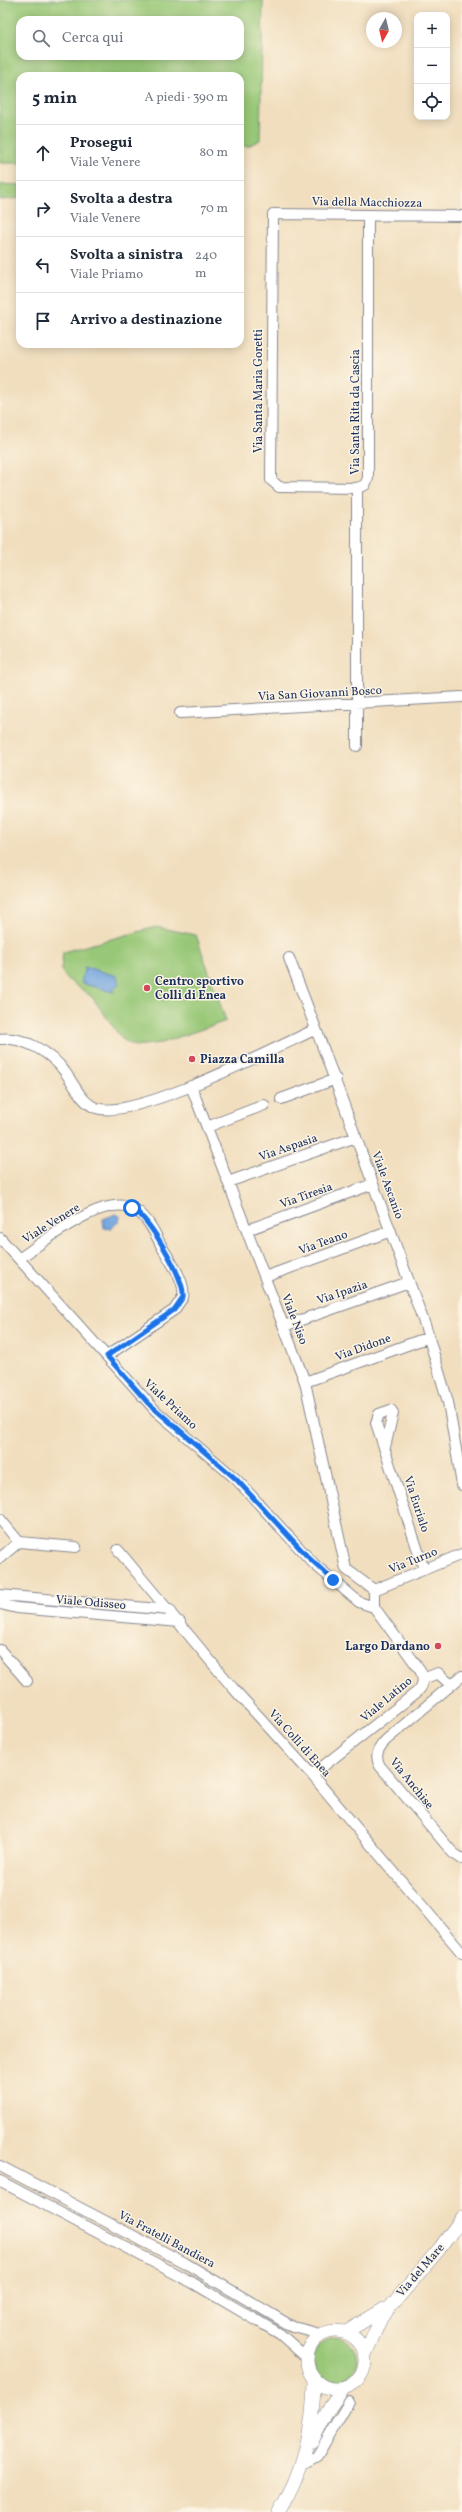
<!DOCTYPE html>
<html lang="it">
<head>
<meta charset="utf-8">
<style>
  :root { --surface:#fff; --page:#f6f6f7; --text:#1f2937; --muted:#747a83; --line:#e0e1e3 }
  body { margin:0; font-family:Vollkorn,serif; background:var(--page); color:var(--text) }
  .controls { position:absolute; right:12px; top:12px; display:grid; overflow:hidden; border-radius:8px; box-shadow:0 2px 10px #0003 }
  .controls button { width:36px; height:36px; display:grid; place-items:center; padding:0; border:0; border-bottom:1px solid var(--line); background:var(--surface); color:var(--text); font:20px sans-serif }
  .compass { position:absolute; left:366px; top:12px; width:36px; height:36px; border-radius:50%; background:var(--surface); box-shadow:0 2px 10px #0003; rotate:188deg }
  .stop { position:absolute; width:12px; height:12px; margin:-9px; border:3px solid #1a73e8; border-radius:50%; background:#fff }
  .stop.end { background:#1a73e8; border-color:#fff; box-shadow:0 1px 4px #0008 }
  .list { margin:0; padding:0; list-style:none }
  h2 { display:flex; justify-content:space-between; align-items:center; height:52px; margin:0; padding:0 16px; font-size:17px }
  h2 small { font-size:13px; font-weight:400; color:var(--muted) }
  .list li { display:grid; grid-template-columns:26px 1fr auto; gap:12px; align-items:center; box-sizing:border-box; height:56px; padding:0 16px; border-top:1px solid var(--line) }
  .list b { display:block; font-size:15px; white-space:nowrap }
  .list p { margin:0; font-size:13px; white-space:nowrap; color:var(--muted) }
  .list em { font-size:13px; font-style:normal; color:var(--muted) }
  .icon { flex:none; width:22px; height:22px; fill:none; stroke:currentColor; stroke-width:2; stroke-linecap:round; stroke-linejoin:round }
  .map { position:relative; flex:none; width:462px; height:2512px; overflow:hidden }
  .search { position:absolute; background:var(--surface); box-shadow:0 2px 10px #0003; left:16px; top:16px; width:228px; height:44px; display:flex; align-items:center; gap:10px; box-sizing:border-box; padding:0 14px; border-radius:12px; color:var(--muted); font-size:15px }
  .panel { position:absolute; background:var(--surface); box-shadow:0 2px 10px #0003; left:16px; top:72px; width:228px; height:276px; border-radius:12px }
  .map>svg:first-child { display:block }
</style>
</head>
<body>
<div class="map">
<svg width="462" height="2512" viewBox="0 0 462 2512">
  <rect width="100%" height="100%" fill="#fcf5e5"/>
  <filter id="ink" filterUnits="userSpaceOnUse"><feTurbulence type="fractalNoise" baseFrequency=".025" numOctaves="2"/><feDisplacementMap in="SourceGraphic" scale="8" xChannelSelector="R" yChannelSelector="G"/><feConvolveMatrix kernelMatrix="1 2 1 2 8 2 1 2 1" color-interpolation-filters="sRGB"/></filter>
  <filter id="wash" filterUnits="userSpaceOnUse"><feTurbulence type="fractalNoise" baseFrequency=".012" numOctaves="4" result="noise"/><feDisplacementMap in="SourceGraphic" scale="16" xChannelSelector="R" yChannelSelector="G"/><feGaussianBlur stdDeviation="0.9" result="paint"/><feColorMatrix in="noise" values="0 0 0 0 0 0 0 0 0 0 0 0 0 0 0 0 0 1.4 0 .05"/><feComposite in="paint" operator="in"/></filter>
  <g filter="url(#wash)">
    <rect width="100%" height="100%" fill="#f1debe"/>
    <path fill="#98c877" stroke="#5a7c6a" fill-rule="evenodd" d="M 0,0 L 263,0 L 260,140 L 248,146 L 240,146 L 240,76 L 20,76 L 20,163 L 0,163 ZM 20,20 L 240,20 L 240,56 L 20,56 Z
      M 0,184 L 20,185 L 20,198 L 0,200 Z
      M 156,927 L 196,935 L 226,1021 L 161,1043 L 135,1046 L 122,1039 L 92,997 L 66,978 L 61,970 L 63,952 Z
      M313 2360a22 22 0 1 1 44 0a22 22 0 1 1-44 0Z"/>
    <path fill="#73a5df" stroke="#476a9e" d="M 85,967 L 117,976 L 119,985 L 114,988 L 113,992 L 81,983 Z
      M 116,1214 L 120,1216 L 119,1221 L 111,1229 L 104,1228 L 103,1219 Z"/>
  </g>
  <g filter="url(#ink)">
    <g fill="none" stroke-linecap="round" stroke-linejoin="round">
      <g stroke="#86868e" stroke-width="12">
        <path id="minor" d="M 357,488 L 279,487 L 271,480 L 273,214 L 462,216
          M 180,713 L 462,697
          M 357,746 L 357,488 L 365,485 L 368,478 L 368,215
          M 289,958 L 316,1029
          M 0,1039 C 23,1036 52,1053 65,1072 C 74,1084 81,1102 96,1108 C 134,1121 275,1048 316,1029 L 425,1325 L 448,1402 L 462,1485
          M 191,1086 L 305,1382 L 346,1569
          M 281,1099 L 336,1079
          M 207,1127 L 264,1105
          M 228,1182 L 356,1137
          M 247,1230 L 373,1184
          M 0,1238 L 156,1411 L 236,1479 L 314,1564 L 359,1602 L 374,1607
          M 20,1258 C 44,1242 106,1190 136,1210 C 148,1218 156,1235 162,1247 C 170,1261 186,1281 183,1297 L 174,1310 L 107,1356
          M 265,1277 L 391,1231
          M 284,1326 L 409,1282
          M 305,1382 L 429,1337
          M 385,1447 L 393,1413 L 391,1410 L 379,1414 L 376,1423 L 424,1569
          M 0,1519 L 19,1542
          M 118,1550 L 233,1688 L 312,1775 L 462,1953
          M 0,1558 L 19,1542 L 76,1547
          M 346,1569 L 374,1590 L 374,1607
          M 374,1590 L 462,1554
          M 0,1595 L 170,1610
          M 0,1604 L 17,1608 L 180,1622
          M 0,1650 L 27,1681
          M 462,1676 L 386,1740 C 378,1748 374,1756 380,1766 L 453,1853 L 462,1859
          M 423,1679 L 438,1673 L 451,1685
          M 312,1775 L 417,1692 C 424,1686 424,1678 420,1670 L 374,1607
          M 0,2166 L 185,2263 L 293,2327 L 321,2334
          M 0,2181 L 193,2283 L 280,2334 L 306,2357
          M 302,2464 L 317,2456 L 349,2402"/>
      </g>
      <g stroke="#86868e" stroke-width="14">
        <path id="major" d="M307 2360a29 29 0 1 1 58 0a29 29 0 1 1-58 0Z
          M 346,2332 L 384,2309
          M 365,2355 L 381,2318 L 440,2248 L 462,2218
          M 312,2441 L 330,2407 L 344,2388
          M 279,2512 C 304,2471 314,2427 314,2379"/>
      </g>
      <use href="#minor" stroke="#fff" stroke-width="10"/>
      <use href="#major" stroke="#fff" stroke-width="13"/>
    </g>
  </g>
  <g fill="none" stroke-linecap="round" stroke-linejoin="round" filter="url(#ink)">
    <path stroke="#1a73e8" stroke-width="5" d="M 132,1208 C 148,1216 186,1280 183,1297 L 174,1310 L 107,1356 L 148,1403 L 236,1479 L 307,1556 L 333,1580"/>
  </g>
  <g fill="#d1495b" stroke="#fcf5e5" stroke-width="1.5">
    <circle cx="147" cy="988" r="4"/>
    <circle cx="192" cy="1059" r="4"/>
    <circle cx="438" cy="1646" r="4"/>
  </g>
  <g text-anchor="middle" stroke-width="3" stroke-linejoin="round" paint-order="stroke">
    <g font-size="12" fill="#1b2f5e" stroke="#fcf5e5">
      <text transform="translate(367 202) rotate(1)" y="4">Via della Macchiozza</text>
      <text transform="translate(258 391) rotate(-90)" y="4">Via Santa Maria Goretti</text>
      <text transform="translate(355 412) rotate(-90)" y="4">Via Santa Rita da Cascia</text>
      <text transform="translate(320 693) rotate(-3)" y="4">Via San Giovanni Bosco</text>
      <text transform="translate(288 1147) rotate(-19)" y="4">Via Aspasia</text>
      <text transform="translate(388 1185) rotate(70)" y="4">Viale Ascanio</text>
      <text transform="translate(306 1195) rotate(-20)" y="4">Via Tiresia</text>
      <text transform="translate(51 1223) rotate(-32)" y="4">Viale Venere</text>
      <text transform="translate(323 1242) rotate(-20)" y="4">Via Teano</text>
      <text transform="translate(342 1292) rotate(-19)" y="4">Via Ipazia</text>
      <text transform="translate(295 1319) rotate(69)" y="4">Viale Niso</text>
      <text transform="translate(363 1347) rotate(-20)" y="4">Via Didone</text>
      <text transform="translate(171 1404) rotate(43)" y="4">Viale Priamo</text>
      <text transform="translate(417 1504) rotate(72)" y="4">Via Eurialo</text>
      <text transform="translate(413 1560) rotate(-22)" y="4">Via Turno</text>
      <text transform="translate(91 1602) rotate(5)" y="4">Viale Odisseo</text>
      <text transform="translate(386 1699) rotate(-40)" y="4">Viale Latino</text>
      <text transform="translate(300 1743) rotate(48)" y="4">Via Colli di Enea</text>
      <text transform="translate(412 1783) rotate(51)" y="4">Via Anchise</text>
      <text transform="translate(167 2239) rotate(28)" y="4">Via Fratelli Bandiera</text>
      <text transform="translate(420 2270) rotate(-49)" y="4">Via del Mare</text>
    </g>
    <g font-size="12" font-weight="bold" fill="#1b2f5e" stroke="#fcf5e5" text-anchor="start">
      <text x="155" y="985">Centro sportivo<tspan x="155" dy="14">Colli di Enea</tspan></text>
      <text x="200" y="1063">Piazza Camilla</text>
      <text x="430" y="1650" text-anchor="end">Largo Dardano</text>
    </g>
  </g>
</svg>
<div class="controls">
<button>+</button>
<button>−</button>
<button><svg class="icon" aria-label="locate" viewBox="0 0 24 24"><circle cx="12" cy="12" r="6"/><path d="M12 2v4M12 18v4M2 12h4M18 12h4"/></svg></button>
</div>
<svg class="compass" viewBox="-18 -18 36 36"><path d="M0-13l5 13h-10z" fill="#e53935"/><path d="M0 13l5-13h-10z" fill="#747a83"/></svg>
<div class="stop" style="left:132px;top:1208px"></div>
<div class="stop end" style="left:333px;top:1580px"></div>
<div class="search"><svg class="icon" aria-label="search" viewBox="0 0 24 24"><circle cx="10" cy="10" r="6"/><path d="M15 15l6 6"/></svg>Cerca qui</div>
<section class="panel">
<h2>5 min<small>A piedi · 390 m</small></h2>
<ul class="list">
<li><svg class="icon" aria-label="ahead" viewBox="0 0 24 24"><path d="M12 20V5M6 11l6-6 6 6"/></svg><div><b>Prosegui</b><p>Viale Venere</p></div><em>80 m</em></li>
<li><svg class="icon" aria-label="right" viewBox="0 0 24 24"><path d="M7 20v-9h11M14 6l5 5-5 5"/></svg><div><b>Svolta a destra</b><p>Viale Venere</p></div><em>70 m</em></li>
<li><svg class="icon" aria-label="left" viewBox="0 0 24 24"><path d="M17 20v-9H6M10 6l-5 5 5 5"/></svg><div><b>Svolta a sinistra</b><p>Viale Priamo</p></div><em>240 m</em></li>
<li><svg class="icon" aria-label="arrive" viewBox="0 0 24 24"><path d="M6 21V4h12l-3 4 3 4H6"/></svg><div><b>Arrivo a destinazione</b></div></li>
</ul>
</section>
</div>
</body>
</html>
